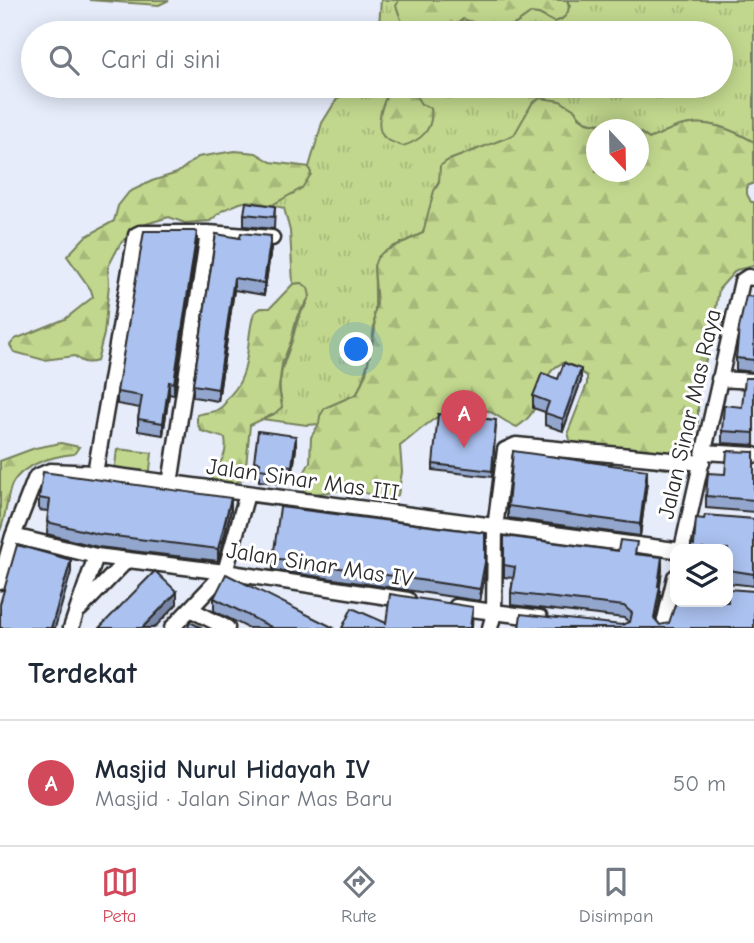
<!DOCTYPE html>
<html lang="id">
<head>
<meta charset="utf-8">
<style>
  :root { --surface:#fff; --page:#f6f6f7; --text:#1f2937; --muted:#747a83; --line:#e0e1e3; --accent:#d1495b }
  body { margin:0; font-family:"Comic Neue",sans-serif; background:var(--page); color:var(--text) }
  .controls { position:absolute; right:21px; bottom:21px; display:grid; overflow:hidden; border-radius:14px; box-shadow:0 4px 18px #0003 }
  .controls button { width:63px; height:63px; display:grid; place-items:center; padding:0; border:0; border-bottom:2px solid var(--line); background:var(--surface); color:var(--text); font:35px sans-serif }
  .compass { position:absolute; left:586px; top:119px; width:63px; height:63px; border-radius:50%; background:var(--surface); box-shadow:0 4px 18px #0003; rotate:158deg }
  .you { position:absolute; left:357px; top:350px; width:24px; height:24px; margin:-18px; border:5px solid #fff; border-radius:50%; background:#1a73e8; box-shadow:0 0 0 10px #1a73e833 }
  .badge { display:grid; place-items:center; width:46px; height:46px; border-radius:50%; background:var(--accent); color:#fff; font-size:23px; font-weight:700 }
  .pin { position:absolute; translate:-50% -58px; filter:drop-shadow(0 2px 4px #0008) }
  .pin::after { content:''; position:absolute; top:37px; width:24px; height:21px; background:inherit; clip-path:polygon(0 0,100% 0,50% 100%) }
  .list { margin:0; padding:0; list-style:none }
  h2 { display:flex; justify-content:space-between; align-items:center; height:91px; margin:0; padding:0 28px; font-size:30px }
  h2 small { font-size:23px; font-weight:400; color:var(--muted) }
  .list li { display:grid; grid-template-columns:46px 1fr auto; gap:21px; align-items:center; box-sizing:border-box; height:126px; padding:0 28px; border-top:2px solid var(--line) }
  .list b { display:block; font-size:26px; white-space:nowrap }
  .list p { margin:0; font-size:23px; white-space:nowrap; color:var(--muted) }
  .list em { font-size:23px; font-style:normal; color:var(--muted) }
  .icon { flex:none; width:38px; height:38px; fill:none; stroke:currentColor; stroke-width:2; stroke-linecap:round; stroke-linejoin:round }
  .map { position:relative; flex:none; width:754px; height:628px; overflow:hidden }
  .search { position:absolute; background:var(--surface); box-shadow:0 4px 18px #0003; left:21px; right:21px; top:21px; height:77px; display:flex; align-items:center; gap:18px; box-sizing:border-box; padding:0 24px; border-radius:38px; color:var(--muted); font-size:26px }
  .sheet { height:217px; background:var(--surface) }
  nav { display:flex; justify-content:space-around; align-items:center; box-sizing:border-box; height:98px; border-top:2px solid var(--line); background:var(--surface); font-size:19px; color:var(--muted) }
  nav a { display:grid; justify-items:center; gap:4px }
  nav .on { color:var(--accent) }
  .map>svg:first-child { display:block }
</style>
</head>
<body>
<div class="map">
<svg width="754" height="628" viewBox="0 0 754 628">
  <defs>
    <pattern id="grass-tufts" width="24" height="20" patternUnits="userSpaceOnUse" patternTransform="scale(1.75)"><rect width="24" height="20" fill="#c1d78d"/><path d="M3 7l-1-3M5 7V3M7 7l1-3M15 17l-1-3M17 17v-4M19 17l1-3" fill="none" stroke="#a6b97a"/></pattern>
    <pattern id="forest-firs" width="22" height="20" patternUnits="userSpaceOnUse" patternTransform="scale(1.75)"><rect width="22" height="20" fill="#c1d78d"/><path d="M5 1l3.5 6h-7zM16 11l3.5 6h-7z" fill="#a6b97a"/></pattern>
  </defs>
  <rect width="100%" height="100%" fill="#e6ecfa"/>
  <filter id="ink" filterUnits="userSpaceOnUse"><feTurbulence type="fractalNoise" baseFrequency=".0143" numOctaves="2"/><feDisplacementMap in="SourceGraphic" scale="14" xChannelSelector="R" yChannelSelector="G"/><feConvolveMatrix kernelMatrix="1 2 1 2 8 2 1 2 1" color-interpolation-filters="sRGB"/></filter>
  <g filter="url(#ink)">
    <path fill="url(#grass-tufts)" stroke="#76815c" stroke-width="2" d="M 381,0 L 399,0 L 397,6 L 450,30 L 463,19 C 500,30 499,38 531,13 L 539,14 L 554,22 L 561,20 L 570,6 L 567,0 L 754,0 L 754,142 C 733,130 706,118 680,126 C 669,130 659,135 649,139 C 641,132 622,123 609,124 C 594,124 584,125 575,110 L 533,102 L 515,135 L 447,161 L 434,192 L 423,233 L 390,248 L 374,266 C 377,311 375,353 357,394 L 325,408 L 319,424 L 307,425 L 262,419 L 274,414 L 282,402 C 275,380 285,361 292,341 C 296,327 297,315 307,304 L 302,283 L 293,284 L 290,231 L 284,208 L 272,205 L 278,200 L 294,193 L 311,174 L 309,167 L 322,123 L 337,99 L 357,86 L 721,86 L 721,33 L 375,33 L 379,25 Z"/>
    <path fill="url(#forest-firs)" stroke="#76815c" stroke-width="2" d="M 89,0 L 169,0 L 159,5 Z
      M 399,0 L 567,0 C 572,12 565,19 554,22 L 539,14 L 531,13 C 498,38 500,30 463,19 C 439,39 430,33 402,22 L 396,6 Z
      M 398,91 L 416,96 L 421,104 L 431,108 C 434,129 422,140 403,146 C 398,144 391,142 386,139 C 373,129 382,105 388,93 Z
      M 541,98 L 560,101 L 575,110 L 579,117 L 586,122 L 602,125 L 610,123 L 631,129 L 596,130 L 596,172 L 638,172 L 639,132 L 649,139 C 660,135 669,129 680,126 C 706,118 733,130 754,142 L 754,183 L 747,186 L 747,194 L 751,202 L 754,202 L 754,266 L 736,270 L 719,289 L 711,340 L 698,390 L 698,425 L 687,457 L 675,467 L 666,469 L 634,464 L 572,448 L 568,432 L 587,384 L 587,376 L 565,362 C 542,370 544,394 533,411 C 529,418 523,423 517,427 C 506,423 498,415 488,411 C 452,395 426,426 400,446 L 402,472 L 398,495 C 382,504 371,493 356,490 C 340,487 323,496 306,493 L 302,486 L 302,477 L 310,462 L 311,437 L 319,424 L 320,416 L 325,408 L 357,394 L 366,373 L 375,330 L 374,314 L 377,304 L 374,266 L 377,258 L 383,252 L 423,233 L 434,191 L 439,183 L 440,166 L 447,161 L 514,135 L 533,102 Z
      M 235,151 L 256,153 L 271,162 L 309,167 L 311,174 L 302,188 L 272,205 L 248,201 L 240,203 L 223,210 L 210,221 L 185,223 L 169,217 L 146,224 L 131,233 L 120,244 L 108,267 L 109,284 L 104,334 L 97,361 C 88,364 82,363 75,356 L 44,360 L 14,352 L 10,345 L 15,339 L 65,319 L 93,297 L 91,290 L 67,256 L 85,237 L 114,221 L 118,206 L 129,192 L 152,181 L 177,173 L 198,157 Z
      M 302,283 L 308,288 L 310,296 L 297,317 L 291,341 L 282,364 L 279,387 L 282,407 L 274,414 L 250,425 L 245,477 C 235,485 225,488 213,482 L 211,474 C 221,462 228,455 225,438 L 201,431 L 197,423 L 197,415 C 210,411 217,414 226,402 L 225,400 C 254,376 244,344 254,313 L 261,308 L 270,308 L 293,284 Z
      M 61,443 L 79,447 L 74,454 C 53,456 19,465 11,487 C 6,502 6,517 0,531 L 0,461 L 35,448 Z"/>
    <path fill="#c1d78d" stroke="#76815c" stroke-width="2" d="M 117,449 L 152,453 L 149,478 L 114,474 Z"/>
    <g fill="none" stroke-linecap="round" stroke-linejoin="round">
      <g stroke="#2b2b2b" stroke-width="19">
        <path id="street" d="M 719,379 L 754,381
          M 704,452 L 754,455
          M 95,473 L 136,235 L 140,233 L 208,233 L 272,238
          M 170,484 L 208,233
          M 13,536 L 96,556 L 225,572 L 408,600
          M 682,549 L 742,281 L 748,277 L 754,278
          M 0,582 L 13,536 L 36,477 L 50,471 L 95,473 L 675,550
          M 456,607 L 540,618
          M 80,609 L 127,560
          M 190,609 L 227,628
          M 71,628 L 96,556
          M 172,628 L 225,572 L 247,494
          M 490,628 L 494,613 L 495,528 L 505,450 L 516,445 L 702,463
          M 663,628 L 675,577"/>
      </g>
      <use href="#street" stroke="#fff" stroke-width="14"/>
    </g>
    <path fill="#93a6ce" stroke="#2b2b2b" stroke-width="2" d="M 275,206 L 274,229 L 244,226 L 244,214 Z
      M 216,234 L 271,248 L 264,295 L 234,290 L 218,401 L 193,397 L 193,385 Z
      M 197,244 L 174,395 L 169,394 L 163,435 L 138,431 L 138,419 L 140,408 L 117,404 L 117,392 Z
      M 754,297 L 754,372 L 736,370 L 736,358 Z
      M 754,378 L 754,445 L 722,443 L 722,431 L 742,407 Z
      M 558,379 L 581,381 L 563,431 L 545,425 L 545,412 L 533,408 L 533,396 Z
      M 496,426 L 492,477 L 433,470 L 433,464 Z
      M 296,448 L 292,478 L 284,477 L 283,484 L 259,481 L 259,474 L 254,473 L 254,461 Z
      M 754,452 L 754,512 L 706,508 L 706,496 L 725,474 Z
      M 647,482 L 640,536 L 508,518 L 508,506 Z
      M 39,498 L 231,510 L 218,561 L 98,547 L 47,534 L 48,511 L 39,510 Z
      M 754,519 L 754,586 L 728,583 L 694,545 Z
      M 504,536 L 637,554 L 662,570 L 660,586 L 660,598 L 656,620 L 660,625 L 754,628 L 622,625 L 629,622 L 624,618 L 511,605 L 511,593 L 513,578 L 504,577 Z
      M 273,558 L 485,574 L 480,601 L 273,570 Z
      M 214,598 L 334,628 L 248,628 L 214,611 Z"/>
    <path fill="#7887a7" stroke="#2b2b2b" stroke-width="2" d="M 197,232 L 197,244 L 174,395 L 174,383 Z
      M 271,236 L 271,248 L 264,295 L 264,283 Z
      M 234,278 L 234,290 L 218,401 L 218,389 Z
      M 581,369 L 581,381 L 563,431 L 563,419 Z
      M 169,382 L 169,394 L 163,435 L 163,423 Z
      M 296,436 L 296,448 L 292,478 L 292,466 Z
      M 647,470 L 647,482 L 640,536 L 640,524 Z
      M 231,498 L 231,510 L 218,561 L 218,549 Z
      M 485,533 L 485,574 L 480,601 L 480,589 Z
      M 662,557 L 662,570 L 659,592 L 660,586 L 660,598 L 654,628 L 654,618 Z
      M 71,560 L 71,572 L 55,628 L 51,628 Z
      M 177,592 L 177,604 L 154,628 L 142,628 Z
      M 473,607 L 472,628 L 470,628 Z"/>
    <path fill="#abc1ef" stroke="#2b2b2b" stroke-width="2" d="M 246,202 L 275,206 L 274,217 L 244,214 Z
      M 144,231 L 194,231 L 197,232 L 174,383 L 169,382 L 163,423 L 138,419 L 142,396 L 117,392 Z
      M 241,233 L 271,236 L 264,283 L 234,278 L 218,389 L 193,385 L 216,234 L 240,238 Z
      M 746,296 L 754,297 L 754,360 L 736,358 L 739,328 Z
      M 564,363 L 581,369 L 563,419 L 545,413 L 549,402 L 533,396 L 542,373 L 558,379 Z
      M 745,378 L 754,378 L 754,433 L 722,431 L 724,405 L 742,407 Z
      M 438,414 L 496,420 L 492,471 L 433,464 Z
      M 258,431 L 296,436 L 292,466 L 284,465 L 283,472 L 259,469 L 260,462 L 254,461 Z
      M 513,451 L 647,470 L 640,524 L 508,506 Z
      M 727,451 L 754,452 L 754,500 L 706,496 L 708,473 L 725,474 Z
      M 43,472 L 231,498 L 218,549 L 98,534 L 47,522 L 50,500 L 39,498 Z
      M 280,507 L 485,533 L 485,562 L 480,589 L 273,558 Z
      M 705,515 L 754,519 L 754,574 L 728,570 L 728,549 L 691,549 L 691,544 L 694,545 L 696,518 L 704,519 Z
      M 504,536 L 618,551 L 620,540 L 637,542 L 635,554 L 662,557 L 658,586 L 660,586 L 654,618 L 660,625 L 669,623 L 676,602 L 728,602 L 728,589 L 754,591 L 754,628 L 519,628 L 521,614 L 622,625 L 630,622 L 632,613 L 624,606 L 511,593 L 515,567 L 504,565 Z
      M 17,545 L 71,560 L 51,628 L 0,628 L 0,604 Z
      M 155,571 L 177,592 L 142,628 L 99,628 Z
      M 226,574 L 334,628 L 273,628 L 214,598 Z
      M 390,594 L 473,607 L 470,628 L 342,628 L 352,608 L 386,623 Z
      M 190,622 L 202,628 L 188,628 Z"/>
  </g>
  <g text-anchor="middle" stroke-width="6" stroke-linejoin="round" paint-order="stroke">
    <g font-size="23" fill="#2b2b2b" stroke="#fff">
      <text transform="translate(689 414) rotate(-77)" y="8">Jalan Sinar Mas Raya</text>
      <text transform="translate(303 479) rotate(8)" y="8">Jalan Sinar Mas III</text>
      <text transform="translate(320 564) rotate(9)" y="8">Jalan Sinar Mas IV</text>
    </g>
  </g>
</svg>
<div class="controls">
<button><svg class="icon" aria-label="layers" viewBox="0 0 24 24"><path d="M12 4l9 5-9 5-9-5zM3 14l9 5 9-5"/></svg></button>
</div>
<svg class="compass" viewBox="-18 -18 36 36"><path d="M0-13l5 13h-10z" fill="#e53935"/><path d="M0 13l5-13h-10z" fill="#747a83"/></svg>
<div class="you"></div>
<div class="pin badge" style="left:464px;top:448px">A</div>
<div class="search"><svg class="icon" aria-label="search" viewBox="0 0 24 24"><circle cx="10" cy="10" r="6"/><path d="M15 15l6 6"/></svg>Cari di sini</div>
</div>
<section class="sheet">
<h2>Terdekat<small></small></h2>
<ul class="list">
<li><span class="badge">A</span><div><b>Masjid Nurul Hidayah IV</b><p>Masjid · Jalan Sinar Mas Baru</p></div><em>50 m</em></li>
</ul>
</section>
<nav>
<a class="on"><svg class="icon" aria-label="map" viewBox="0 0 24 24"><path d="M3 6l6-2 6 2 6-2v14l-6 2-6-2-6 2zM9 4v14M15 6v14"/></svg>Peta</a>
<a><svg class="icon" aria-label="directions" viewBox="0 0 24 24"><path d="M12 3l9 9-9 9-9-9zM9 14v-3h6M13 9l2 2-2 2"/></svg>Rute</a>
<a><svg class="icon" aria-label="saved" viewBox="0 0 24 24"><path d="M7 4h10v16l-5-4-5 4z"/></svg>Disimpan</a>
</nav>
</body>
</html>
